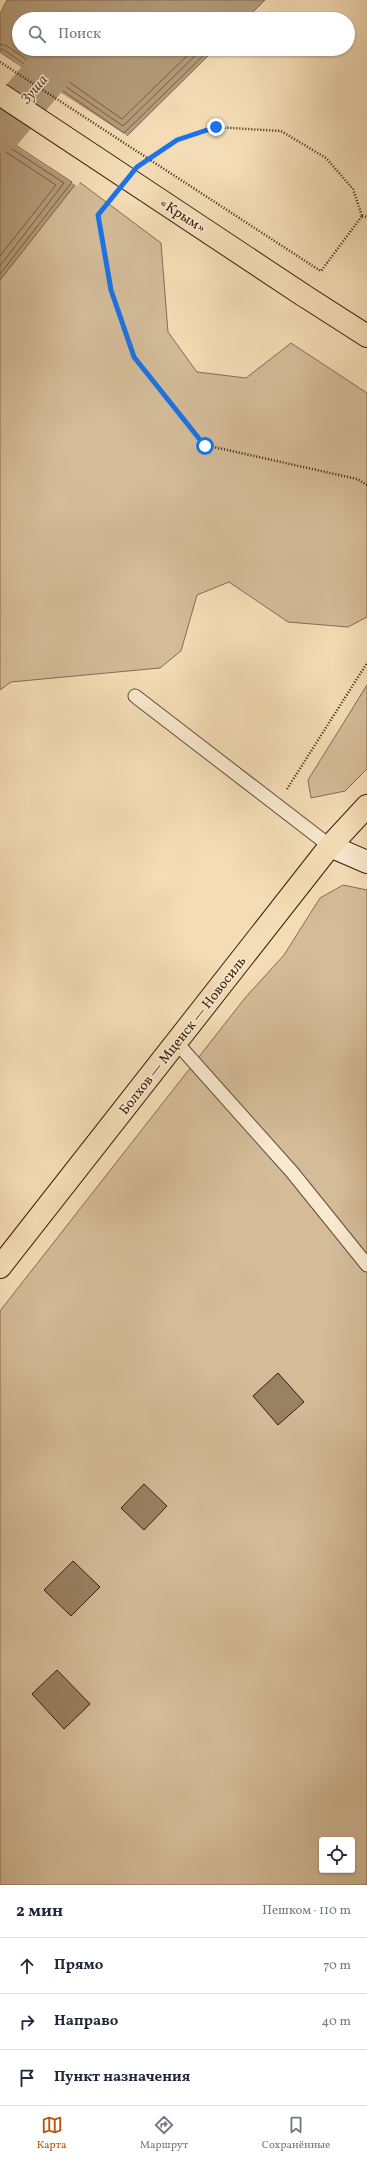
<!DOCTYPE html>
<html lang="ru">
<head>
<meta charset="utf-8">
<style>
  :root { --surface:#fff; --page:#f6f6f7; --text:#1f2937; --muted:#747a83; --line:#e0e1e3; --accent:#b45309 }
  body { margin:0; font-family:Vollkorn,serif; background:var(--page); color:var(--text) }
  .controls { position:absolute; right:12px; bottom:12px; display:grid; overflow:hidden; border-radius:4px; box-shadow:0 1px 3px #0004 }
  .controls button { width:36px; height:36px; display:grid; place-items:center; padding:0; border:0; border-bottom:1px solid var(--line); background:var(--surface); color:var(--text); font:20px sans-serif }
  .stop { position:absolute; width:12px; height:12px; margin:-9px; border:3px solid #1a73e8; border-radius:50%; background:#fff }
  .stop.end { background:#1a73e8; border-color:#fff; box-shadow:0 1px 4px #0008 }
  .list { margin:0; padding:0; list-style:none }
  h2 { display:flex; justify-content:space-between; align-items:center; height:52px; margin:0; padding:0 16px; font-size:17px }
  h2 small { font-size:13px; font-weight:400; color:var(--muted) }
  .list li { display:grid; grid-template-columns:26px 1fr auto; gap:12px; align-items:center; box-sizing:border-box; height:56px; padding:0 16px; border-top:1px solid var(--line) }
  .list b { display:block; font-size:15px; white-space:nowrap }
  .list em { font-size:13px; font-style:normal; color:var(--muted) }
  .icon { flex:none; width:22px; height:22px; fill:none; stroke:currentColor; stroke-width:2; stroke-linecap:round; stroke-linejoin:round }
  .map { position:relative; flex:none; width:367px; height:1885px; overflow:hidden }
  .search { position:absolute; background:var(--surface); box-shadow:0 1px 3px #0004; left:12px; right:12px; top:12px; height:44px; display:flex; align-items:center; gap:10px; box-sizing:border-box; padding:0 14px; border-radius:22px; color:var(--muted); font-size:15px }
  .sheet { height:220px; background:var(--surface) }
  nav { display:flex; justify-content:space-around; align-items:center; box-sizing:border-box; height:56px; border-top:1px solid var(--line); background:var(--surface); font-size:11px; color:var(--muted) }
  nav a { display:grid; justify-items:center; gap:2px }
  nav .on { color:var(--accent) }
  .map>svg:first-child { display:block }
</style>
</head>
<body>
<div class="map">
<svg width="367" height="1885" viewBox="0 0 367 1885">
  <rect width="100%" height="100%" fill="#f4ddb6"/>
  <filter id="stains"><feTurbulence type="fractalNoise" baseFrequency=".005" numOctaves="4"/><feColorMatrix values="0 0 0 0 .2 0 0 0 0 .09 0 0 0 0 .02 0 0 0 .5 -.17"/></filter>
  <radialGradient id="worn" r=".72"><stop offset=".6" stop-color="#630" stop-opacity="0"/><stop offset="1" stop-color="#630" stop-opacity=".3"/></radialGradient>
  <path fill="#d4bc99" stroke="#866c51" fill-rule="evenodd" d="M 78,181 L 161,243 L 168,332 L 197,372 L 246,378 L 291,343 L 367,393 L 367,617 L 348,627 L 288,622 L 229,582 L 197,595 L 181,651 L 160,668 L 11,682 L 0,690 L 0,280 Z
    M 367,685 L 367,769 L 345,791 L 311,798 L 308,780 Z
    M 343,885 L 367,890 L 367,1885 L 0,1885 L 0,1311 L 245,998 L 284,955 L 320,898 ZM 322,1840 L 352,1840 L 352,1870 L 322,1870 Z"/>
  <path fill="#b49c7b" stroke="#82694d" d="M 7,0 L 265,0 L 246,19 L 19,19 L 19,49 L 215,49 L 124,139 L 0,52 L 0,14 Z
    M 0,130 L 78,181 L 0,280 Z"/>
  <path fill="#f4ddb6" d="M 0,53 L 129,137 L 123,140 Z
    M 0,128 L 80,179 L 80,182 L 77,186 L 0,136 Z"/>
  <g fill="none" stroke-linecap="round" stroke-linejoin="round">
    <path stroke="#765c42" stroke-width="1" d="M 0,44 L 7,46 L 123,126 L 202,49
      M 0,49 L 4,50 L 124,133 L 210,49
      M 22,49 L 122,119 L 194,49
      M 0,135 L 72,182 L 0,274
      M 0,141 L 64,183 L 0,266
      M 0,148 L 56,185 L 0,256"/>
    <path stroke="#b49c7b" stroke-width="47" d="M 0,129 L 67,49"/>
  </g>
  <path fill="#998163" stroke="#371d09" d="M 278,1373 L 304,1402 L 278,1425 L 253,1396 Z
    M 144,1484 L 167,1506 L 144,1530 L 121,1508 Z
    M 73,1561 L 100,1587 L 71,1616 L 44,1590 Z
    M 57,1670 L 90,1704 L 64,1729 L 32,1694 Z"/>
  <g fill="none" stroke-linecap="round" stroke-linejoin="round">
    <g stroke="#664d34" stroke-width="15">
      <path id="lane" d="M 135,696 L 330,846
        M 176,1042 L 292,1172 L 367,1265"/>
    </g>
    <g stroke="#371d09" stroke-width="24">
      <path id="secondary" d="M 330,846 L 367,862"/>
    </g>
    <g stroke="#371d09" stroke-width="24">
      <path id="primary" d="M 0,1267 L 330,846 L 367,806"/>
    </g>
    <g stroke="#371d09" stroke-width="24">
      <path id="highway" d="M 303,295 L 367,336"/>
    </g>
    <path stroke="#371d09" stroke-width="2.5" stroke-dasharray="1 2" stroke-linecap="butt" d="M 146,161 L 177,140 L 215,127 L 281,131 L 326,158 L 353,189 L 362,216
      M 113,197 L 98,215 L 111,290 L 134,357 L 205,445 L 357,479 L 367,485
      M 362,216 L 367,217
      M 319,270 L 321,271 L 362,216
      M 287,789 L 367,663"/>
    <use href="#lane" stroke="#f8e9d0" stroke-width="13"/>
    <use href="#secondary" stroke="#f8e9d0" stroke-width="22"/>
    <use href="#primary" stroke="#f4ddb6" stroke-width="22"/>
    <use href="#highway" stroke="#f4ddb6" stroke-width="22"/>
    <g stroke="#371d09" stroke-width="24" stroke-linecap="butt">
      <path id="highway-bridge" d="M 0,94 L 303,295"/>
    </g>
    <path stroke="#371d09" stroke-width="2.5" stroke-dasharray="1 2" stroke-linecap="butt" d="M 0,62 L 319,270"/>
    <use href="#highway-bridge" stroke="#f4ddb6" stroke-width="22"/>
  </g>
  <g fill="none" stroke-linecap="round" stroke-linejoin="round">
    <path stroke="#1a73e8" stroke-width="5" d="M 205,446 L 134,357 L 111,290 L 98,215 L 137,167 L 177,140 L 216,127"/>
  </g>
  <g text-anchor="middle" stroke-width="3" stroke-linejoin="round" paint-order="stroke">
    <g font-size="14" fill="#371d09" stroke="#f8e9d0">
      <text transform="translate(183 215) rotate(33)" y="5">«Крым»</text>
      <text transform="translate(182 1035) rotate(-52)" y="5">Болхов — Мценск — Новосиль</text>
    </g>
    <g font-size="15" font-style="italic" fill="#634931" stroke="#f8e9d0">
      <text transform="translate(34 89) rotate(-50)" y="5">Зуша</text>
    </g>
  </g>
  <rect width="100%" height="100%" filter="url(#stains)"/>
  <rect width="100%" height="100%" fill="url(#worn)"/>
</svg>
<div class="controls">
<button><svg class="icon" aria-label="locate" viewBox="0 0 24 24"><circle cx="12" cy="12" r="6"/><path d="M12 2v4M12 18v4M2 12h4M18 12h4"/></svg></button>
</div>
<div class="stop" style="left:205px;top:446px"></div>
<div class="stop end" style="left:216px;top:127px"></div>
<div class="search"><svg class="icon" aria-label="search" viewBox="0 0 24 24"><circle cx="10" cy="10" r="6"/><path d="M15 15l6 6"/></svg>Поиск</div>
</div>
<section class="sheet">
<h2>2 мин<small>Пешком · 110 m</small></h2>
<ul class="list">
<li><svg class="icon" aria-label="ahead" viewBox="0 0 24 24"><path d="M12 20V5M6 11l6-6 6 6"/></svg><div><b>Прямо</b></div><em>70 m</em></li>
<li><svg class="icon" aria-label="right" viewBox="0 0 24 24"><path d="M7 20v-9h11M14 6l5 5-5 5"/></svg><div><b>Направо</b></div><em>40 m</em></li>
<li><svg class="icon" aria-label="arrive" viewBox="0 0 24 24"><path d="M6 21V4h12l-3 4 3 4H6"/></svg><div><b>Пункт назначения</b></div></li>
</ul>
</section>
<nav>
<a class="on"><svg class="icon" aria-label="map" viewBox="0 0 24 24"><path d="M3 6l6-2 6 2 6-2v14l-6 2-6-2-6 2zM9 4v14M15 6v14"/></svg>Карта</a>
<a><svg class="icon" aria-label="directions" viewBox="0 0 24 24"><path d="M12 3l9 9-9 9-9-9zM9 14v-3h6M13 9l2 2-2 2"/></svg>Маршрут</a>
<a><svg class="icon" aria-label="saved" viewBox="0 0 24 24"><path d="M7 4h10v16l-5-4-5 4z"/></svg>Сохранённые</a>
</nav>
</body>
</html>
